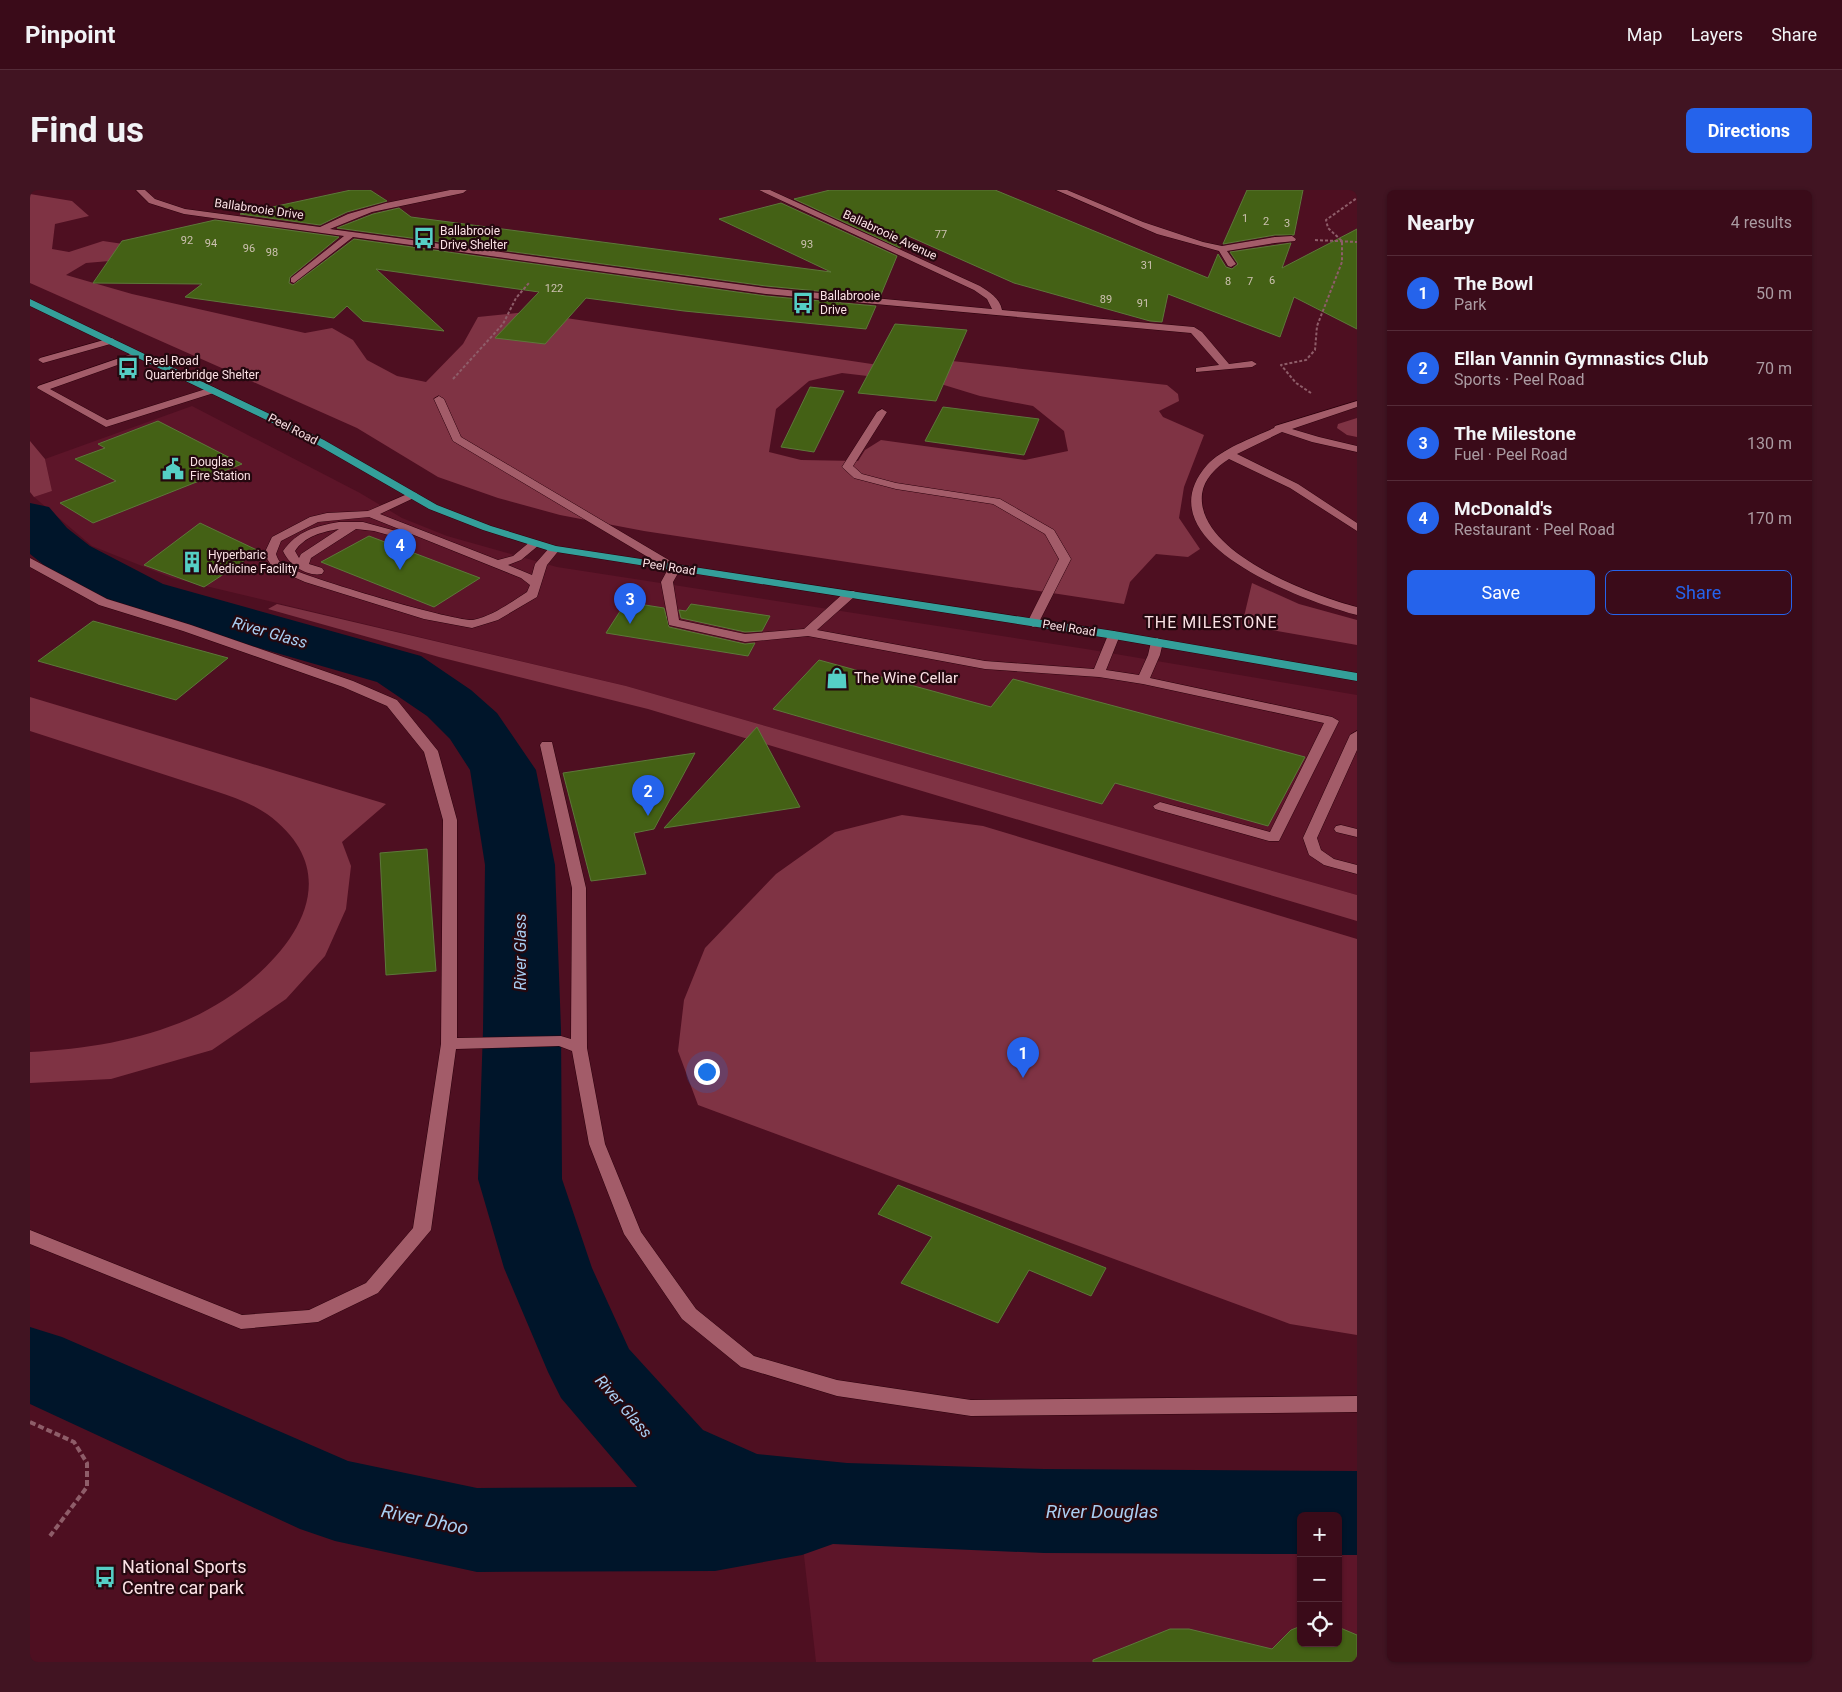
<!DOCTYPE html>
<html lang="en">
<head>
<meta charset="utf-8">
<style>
  :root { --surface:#3a0b19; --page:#411422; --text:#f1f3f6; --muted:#ab9ba2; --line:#542b38; --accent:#2563eb }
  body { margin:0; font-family:Roboto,sans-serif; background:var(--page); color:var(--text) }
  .controls { position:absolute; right:15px; bottom:15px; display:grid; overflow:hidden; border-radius:8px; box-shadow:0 1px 4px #0004 }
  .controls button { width:45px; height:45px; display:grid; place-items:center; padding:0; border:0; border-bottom:1px solid var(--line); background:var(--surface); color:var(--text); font:25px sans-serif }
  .you { position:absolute; left:676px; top:881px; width:18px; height:18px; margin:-12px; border:4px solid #fff; border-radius:50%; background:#1a73e8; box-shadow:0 0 0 8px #1a73e833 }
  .badge { display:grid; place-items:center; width:32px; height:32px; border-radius:50%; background:var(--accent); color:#fff; font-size:16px; font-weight:700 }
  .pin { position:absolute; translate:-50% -41px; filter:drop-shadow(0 1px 2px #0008) }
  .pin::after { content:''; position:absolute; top:26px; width:18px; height:15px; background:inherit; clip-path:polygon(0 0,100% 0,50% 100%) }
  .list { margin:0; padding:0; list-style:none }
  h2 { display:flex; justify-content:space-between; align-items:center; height:65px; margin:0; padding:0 20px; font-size:21px }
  h2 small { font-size:16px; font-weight:400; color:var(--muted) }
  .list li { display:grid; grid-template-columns:32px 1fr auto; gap:15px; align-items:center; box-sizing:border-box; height:75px; padding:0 20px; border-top:1px solid var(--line) }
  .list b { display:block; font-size:19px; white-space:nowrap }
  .list p { margin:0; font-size:16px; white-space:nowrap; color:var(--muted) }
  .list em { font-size:16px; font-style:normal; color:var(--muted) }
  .actions { display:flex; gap:10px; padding:15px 20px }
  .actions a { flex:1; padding:11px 0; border:1px solid var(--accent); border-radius:8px; text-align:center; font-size:18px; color:var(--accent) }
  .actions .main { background:var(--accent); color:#fff }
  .icon { flex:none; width:28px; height:28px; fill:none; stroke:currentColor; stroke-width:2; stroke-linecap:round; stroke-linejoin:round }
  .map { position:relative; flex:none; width:1327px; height:1472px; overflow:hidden; border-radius:8px }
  header { display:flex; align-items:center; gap:30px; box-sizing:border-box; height:70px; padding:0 25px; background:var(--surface); border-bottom:1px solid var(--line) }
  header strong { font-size:24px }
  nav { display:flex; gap:28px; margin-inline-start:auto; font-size:18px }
  .intro { display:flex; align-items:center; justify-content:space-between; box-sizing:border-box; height:120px; padding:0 30px }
  h1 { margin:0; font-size:35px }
  .button { padding:12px 22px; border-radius:8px; background:var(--accent); color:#fff; font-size:18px; font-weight:700 }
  main { display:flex; gap:30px; padding:0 30px }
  aside { flex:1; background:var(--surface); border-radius:8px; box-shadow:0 1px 4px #0004 }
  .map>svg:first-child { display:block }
</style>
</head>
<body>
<header>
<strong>Pinpoint</strong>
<nav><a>Map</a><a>Layers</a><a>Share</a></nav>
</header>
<div class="intro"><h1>Find us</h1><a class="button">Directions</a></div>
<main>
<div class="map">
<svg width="1327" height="1472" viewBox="0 0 1327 1472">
  <rect width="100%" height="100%" fill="#4e0f21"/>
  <path fill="#5d1529" d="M 162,216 L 330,303 L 372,328 L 417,346 L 527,377 L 1056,459 L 1327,505 L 1327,705 L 596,496 L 142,388 L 62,356 L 4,307 L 22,301 L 15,269 Z
    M 771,1339 L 1271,1356 L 1271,1453 L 1308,1453 L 1308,1357 L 1327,1358 L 1327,1472 L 786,1472 Z"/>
  <path fill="#7f3344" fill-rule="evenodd" d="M 0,4 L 42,11 L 59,26 L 25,34 L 22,59 L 39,62 L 73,51 L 100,55 L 103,69 L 56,73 L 36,85 L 102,104 L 275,143 L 302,138 L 323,150 L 337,170 L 367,186 L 396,192 L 433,154 L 448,127 L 496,122 L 895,182 L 904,169 L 1137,195 L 1148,204 L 1149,211 L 1129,221 L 1133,227 L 1174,245 L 1154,297 L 1149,328 L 1170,359 L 1158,367 L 1126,364 L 1100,392 L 1094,414 L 614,341 L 530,325 L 468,308 L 408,287 L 327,238 L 0,93 ZM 812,183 L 914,195 L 950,206 L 1003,216 L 1034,241 L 1038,261 L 995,270 L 851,250 L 835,260 L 828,271 L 771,270 L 739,262 L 746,219 L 779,191 Z
    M 1327,228 L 1327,247 L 1317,245 L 1307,238 L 1308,234 Z
    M 0,251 L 15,269 L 22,301 L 4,307 L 0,302 Z
    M 1222,393 L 1269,414 L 1327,430 L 1327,455 L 1212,435 Z
    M 247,414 L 596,496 L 1327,705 L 1327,731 L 618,519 L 409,467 L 238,419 Z
    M 0,507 L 356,614 L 312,652 L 321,676 L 316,719 L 295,766 L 256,809 L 182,860 L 81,889 L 0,893 L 0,862 C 55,859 108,851 159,829 C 236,795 337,697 237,624 C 221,613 203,607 185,601 L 0,541 Z
    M 872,625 L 953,636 L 1327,749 L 1327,1145 L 1260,1134 L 668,915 L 648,861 L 654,810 L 675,758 L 746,684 L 805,642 Z"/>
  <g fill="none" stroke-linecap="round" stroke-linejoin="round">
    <path fill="#00152a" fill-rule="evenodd" d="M 0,313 L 19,317 L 37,338 L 60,356 L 133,394 L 391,466 L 441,500 L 467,523 L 506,580 L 525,675 L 531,840 L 532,989 L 562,1078 L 599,1159 L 673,1240 L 727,1264 L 817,1273 L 1014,1279 L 1327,1281 L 1327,1365 L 1308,1365 L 1308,1326 L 1271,1326 L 1271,1364 L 1014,1363 L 803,1354 L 772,1365 L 685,1381 L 447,1382 L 305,1351 L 270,1339 L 0,1214 L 0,1137 L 32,1147 L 318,1271 L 447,1298 L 607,1297 L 531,1208 L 518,1182 L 474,1078 L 448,989 L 453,840 L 455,675 L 440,580 L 420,549 L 397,526 L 347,492 L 91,418 L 20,380 L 0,364 Z"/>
  </g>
  <path fill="#446115" stroke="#5d783a" d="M 321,0 L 340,0 L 357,11 L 317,22 L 290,35 L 210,24 Z
    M 800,0 L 965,0 L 1178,88 L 1188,64 L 1196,77 L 1202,79 L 1208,74 L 1200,62 L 1261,53 L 1252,78 L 1327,39 L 1327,139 L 1264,107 L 1250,147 L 1138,104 L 1132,132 L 1120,131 L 984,93 L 876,45 L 870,58 L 764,9 Z
    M 1217,0 L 1273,0 L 1264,45 L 1245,45 L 1193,54 Z
    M 751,13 L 867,66 L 850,107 L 736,96 L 307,38 L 343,24 L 369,18 L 381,27 L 801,82 L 689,29 Z
    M 185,30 L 309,47 L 260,87 L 259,93 L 263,95 L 324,49 L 736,106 L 846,116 L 836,139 L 654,121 L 556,108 L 515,154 L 465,148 L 509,102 L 346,79 L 414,141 L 333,131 L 317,116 L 304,128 L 155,107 L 172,94 L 63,93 L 92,51 Z
    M 865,134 L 937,140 L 906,211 L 828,203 Z
    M 780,197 L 814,201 L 784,262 L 751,257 Z
    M 913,217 L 1009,229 L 994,265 L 895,251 Z
    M 128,231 L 212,274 L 63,333 L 30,313 L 86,291 L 45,269 L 75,258 L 68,254 Z
    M 170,333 L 229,361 L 174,397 L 114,375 Z
    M 339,346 L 450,388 L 404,417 L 291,372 Z
    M 596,412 L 634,418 L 639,437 L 715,454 L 725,453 L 718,466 L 576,443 Z
    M 661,414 L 740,426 L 732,441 L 715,442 L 651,428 L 649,420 L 656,421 Z
    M 63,431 L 198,468 L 146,510 L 8,471 Z
    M 789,470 L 961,517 L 983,489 L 1275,567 L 1238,636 L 1085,593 L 1072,614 L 743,519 Z
    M 727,537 L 770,617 L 634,638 Z
    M 665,563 L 624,639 L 604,643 L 616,684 L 561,691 L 533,583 Z
    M 397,659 L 406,781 L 356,785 L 350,663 Z
    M 868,995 L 1076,1078 L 1061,1106 L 999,1080 L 968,1133 L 871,1093 L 902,1047 L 848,1024 Z
    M 1271,1436 L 1271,1453 L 1308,1453 L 1308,1437 L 1327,1445 L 1327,1472 L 1063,1472 L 1063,1470 L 1140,1439 L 1159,1439 L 1242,1459 L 1261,1440 Z"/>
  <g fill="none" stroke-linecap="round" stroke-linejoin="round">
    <g stroke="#2c000c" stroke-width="1">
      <path id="service" d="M 1262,46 L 1266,49 L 1265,51 L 1245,53 L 1241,50 L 1245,47 Z
        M 81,148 L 84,149 L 84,153 L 13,173 L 8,170 L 10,168 Z
        M 107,162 L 110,163 L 110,167 L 20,199 L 77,230 L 179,198 L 183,197 L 188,200 L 187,202 L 76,237 L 7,198 L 8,196 Z
        M 409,206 L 414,209 L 431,247 L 649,376 L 651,378 L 643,392 L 649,430 L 715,444 L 774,439 L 816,401 L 824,401 L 826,404 L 824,407 L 787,440 L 955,471 L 1064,479 L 1078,445 L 1084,441 L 1090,445 L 1076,480 L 1109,485 L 1118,465 L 1121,452 L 1127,448 L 1133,452 L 1130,465 L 1120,488 L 1302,527 L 1309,531 L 1249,651 L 1239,651 L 1125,619 L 1123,616 L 1130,612 L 1240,642 L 1294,533 L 1113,494 L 1069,487 L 955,479 L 778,446 L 715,452 L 639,435 L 631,392 L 638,379 L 423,251 L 404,209 Z
        M 852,219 L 857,222 L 823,276 L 832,284 L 866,293 L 970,309 L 1024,340 L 1041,369 L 1007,436 L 1003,437 L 997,433 L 1029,369 L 1015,344 L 963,314 L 866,299 L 824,288 L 812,277 L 847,222 Z
        M 382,302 L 386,303 L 388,305 L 386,307 L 350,324 L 468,370 L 483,366 L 501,351 L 509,351 L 511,353 L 509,355 L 491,370 L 478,375 L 502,385 L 505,374 L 520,357 L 528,357 L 530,359 L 517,375 L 507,407 L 468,430 L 442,438 L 394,429 L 275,392 L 243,378 L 234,364 L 242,347 L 280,327 L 297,323 L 338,321 ZM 339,327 L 491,388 L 500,395 L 497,402 C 481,412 463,426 443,430 C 426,432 265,385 252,374 C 249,372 247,367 246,364 L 251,351 L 288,332 Z
        M 309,332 L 333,332 L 366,341 L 368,343 L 362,346 L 344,341 L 326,339 L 281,368 L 279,374 L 292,378 L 294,381 L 292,384 C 277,387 259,375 253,361 C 267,341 286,336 309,332 ZM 309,339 L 271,364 L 269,368 L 265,361 C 275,346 292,342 309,339 Z
        M 0,368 L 77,409 L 161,435 L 323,491 L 367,510 L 408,561 L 427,630 L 427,848 L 531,846 L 541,849 L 542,698 L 510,555 L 512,552 L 522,552 L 556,698 L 557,858 L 575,954 L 611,1042 L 666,1119 L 724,1166 L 807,1190 L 941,1210 L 1327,1206 L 1327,1222 L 941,1226 L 807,1206 L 711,1177 L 652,1129 L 594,1044 L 559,954 L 542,861 L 529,856 L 426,859 L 401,1040 L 348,1103 L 288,1132 L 211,1139 L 0,1054 L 0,1040 L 212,1125 L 279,1120 L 336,1093 L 383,1038 L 411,854 L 413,630 L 394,562 L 357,516 L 313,497 L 153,441 L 69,415 L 0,377 Z
        M 1327,541 L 1327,560 L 1287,648 L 1291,660 L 1304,669 L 1327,675 L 1327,684 L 1294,675 L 1279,665 L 1273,648 L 1320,545 Z
        M 1311,635 L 1327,639 L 1327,647 L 1306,642 L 1304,639 L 1306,636 Z"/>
    </g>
    <g stroke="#2c000c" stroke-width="1">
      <path id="minor" d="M 106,0 L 115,0 L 125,9 L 155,19 L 290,37 L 318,24 L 356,13 L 420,0 L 437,0 L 433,3 L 342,22 L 300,39 L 736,98 L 962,119 L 957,109 L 944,100 L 729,0 L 740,0 L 950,96 C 959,102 970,108 972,120 L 1164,137 L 1172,142 L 1199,174 L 1222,171 L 1227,174 L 1222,177 L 1166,182 L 1166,178 L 1189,175 L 1161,143 L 736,104 L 323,47 L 264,93 L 261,92 L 261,88 L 314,46 L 154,24 L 119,13 Z
        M 1026,0 L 1037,0 L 1113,32 L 1173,52 L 1192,56 L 1245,47 L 1249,50 L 1245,53 L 1197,61 L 1206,74 L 1201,77 L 1198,76 L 1189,61 L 1127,44 Z
        M 1327,211 L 1327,217 L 1262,239 L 1289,247 L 1327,256 L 1327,262 L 1282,252 L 1252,242 L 1207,264 L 1268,294 L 1327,333 L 1327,341 L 1260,298 L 1199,269 C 1186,277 1174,289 1172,304 C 1166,363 1282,405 1327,417 L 1327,425 C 1274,411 1110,352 1177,275 C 1191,259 1224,247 1244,238 L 1245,236 Z"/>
    </g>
    <g stroke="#2c000c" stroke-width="1">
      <path id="trunk" d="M 0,109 L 294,250 L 407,315 L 461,336 L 526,356 L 1084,441 L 1327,483 L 1327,491 L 1084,449 L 520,361 L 453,340 L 399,319 L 286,254 L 0,116 Z"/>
    </g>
    <path stroke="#8e5d69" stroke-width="2" stroke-dasharray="3 2" stroke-linecap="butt" d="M 1285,50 L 1327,52
      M 423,189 L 473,134 L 486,108 L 499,93
      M 1281,203 L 1266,193 L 1251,175 L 1276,170 L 1285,160 L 1287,136 L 1312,72 L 1312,51 L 1298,38 L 1296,30 L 1327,8"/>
    <path stroke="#8e5d69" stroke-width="4" stroke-dasharray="6 3" stroke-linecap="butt" d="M 0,1232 L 44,1252 L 57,1273 L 57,1297 L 20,1346"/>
    <use href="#service" fill="#a35c69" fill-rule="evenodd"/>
    <use href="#minor" fill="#a35c69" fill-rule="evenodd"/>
    <use href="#trunk" fill="#349f9a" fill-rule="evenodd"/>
  </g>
  <defs>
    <g id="bus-bare" transform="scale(1.725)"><path d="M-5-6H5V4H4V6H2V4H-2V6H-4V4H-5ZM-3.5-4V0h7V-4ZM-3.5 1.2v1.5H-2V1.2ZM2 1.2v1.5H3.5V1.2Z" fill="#55cec5" stroke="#24080f" stroke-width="2.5" paint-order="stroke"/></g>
    <g id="civic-bare" transform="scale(1.725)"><path d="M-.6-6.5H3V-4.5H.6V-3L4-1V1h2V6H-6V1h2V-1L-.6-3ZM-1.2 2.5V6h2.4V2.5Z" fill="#55cec5" stroke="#24080f" stroke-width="2.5" paint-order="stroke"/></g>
    <g id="building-bare" transform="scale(1.725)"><path d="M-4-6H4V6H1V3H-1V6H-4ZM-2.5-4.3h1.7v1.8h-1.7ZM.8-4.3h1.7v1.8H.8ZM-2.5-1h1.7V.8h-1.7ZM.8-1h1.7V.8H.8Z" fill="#55cec5" stroke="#24080f" stroke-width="2.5" paint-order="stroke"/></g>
    <g id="shop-bare" transform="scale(1.725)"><path d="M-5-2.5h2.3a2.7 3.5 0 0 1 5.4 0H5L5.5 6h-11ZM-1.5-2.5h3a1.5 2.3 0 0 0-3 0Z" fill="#55cec5" stroke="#24080f" stroke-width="2.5" paint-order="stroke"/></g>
  </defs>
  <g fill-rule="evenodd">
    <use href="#bus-bare" x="394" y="48"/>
    <use href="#bus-bare" x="773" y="113"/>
    <use href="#bus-bare" x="98" y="178"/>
    <use href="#civic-bare" x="143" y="279"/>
    <use href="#building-bare" x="162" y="372"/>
    <use href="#shop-bare" x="807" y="488"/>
    <use href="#bus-bare" x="75" y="1387"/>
  </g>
  <g text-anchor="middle" stroke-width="4.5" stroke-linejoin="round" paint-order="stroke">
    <g font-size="11" fill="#cdc1b1">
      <text x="1215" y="32">1</text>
      <text x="1236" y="35">2</text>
      <text x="1257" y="37">3</text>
      <text x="911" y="48">77</text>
      <text x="157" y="54">92</text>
      <text x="181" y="57">94</text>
      <text x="777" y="58">93</text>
      <text x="219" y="62">96</text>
      <text x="242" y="66">98</text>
      <text x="1117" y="79">31</text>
      <text x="1242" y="94">6</text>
      <text x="1198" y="95">8</text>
      <text x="1220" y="95">7</text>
      <text x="524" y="102">122</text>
      <text x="1076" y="113">89</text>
      <text x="1113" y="117">91</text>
    </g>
    <g font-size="12" fill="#fbe1e5" stroke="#24080f">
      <text transform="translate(229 19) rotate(8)" y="4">Ballabrooie Drive</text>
      <text transform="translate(860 45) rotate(25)" y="4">Ballabrooie Avenue</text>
      <text transform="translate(263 239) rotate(27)" y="4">Peel Road</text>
      <text transform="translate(639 377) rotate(9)" y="4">Peel Road</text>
      <text transform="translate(1039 438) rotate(9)" y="4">Peel Road</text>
    </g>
    <g font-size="12" fill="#fbe1e5" stroke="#24080f" text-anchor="start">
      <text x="410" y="45">Ballabrooie<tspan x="410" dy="14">Drive Shelter</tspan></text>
      <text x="790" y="110">Ballabrooie<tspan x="790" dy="14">Drive</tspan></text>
      <text x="115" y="175">Peel Road<tspan x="115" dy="14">Quarterbridge Shelter</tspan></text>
      <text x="160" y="276">Douglas<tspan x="160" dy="14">Fire Station</tspan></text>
      <text x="178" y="369">Hyperbaric<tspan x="178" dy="14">Medicine Facility</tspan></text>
    </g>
    <g font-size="15" fill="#fbe1e5" stroke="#24080f" text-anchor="start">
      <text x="824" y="493">The Wine Cellar</text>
    </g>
    <g font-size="16" letter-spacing="1" fill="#fbe1e5" stroke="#24080f">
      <text x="1181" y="438">THE MILESTONE</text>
    </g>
    <g font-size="16" font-style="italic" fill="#a8cef2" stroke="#24080f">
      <text transform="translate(240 442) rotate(16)" y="6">River Glass</text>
      <text transform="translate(490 762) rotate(-90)" y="6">River Glass</text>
      <text transform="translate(594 1216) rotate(49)" y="6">River Glass</text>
    </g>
    <g font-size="18" fill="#fbe1e5" stroke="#24080f" text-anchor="start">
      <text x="92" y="1383">National Sports<tspan x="92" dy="21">Centre car park</tspan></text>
    </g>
    <g font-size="19" font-style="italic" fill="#a8cef2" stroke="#24080f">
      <text x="1072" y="1328">River Douglas</text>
      <text transform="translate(395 1329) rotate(12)" y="7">River Dhoo</text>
    </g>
  </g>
</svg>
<div class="controls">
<button>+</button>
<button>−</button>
<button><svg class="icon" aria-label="locate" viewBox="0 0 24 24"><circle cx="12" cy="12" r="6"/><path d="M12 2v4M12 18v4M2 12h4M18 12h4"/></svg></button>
</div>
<div class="you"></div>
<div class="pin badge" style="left:993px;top:888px">1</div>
<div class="pin badge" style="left:618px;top:626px">2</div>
<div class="pin badge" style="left:600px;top:434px">3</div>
<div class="pin badge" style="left:370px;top:380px">4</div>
</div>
<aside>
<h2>Nearby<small>4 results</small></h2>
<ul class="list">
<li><span class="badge">1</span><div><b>The Bowl</b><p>Park</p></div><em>50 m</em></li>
<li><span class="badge">2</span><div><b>Ellan Vannin Gymnastics Club</b><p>Sports · Peel Road</p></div><em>70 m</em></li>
<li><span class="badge">3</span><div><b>The Milestone</b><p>Fuel · Peel Road</p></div><em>130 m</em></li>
<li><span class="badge">4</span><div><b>McDonald's</b><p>Restaurant · Peel Road</p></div><em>170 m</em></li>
</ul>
<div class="actions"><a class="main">Save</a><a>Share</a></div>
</aside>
</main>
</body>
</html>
